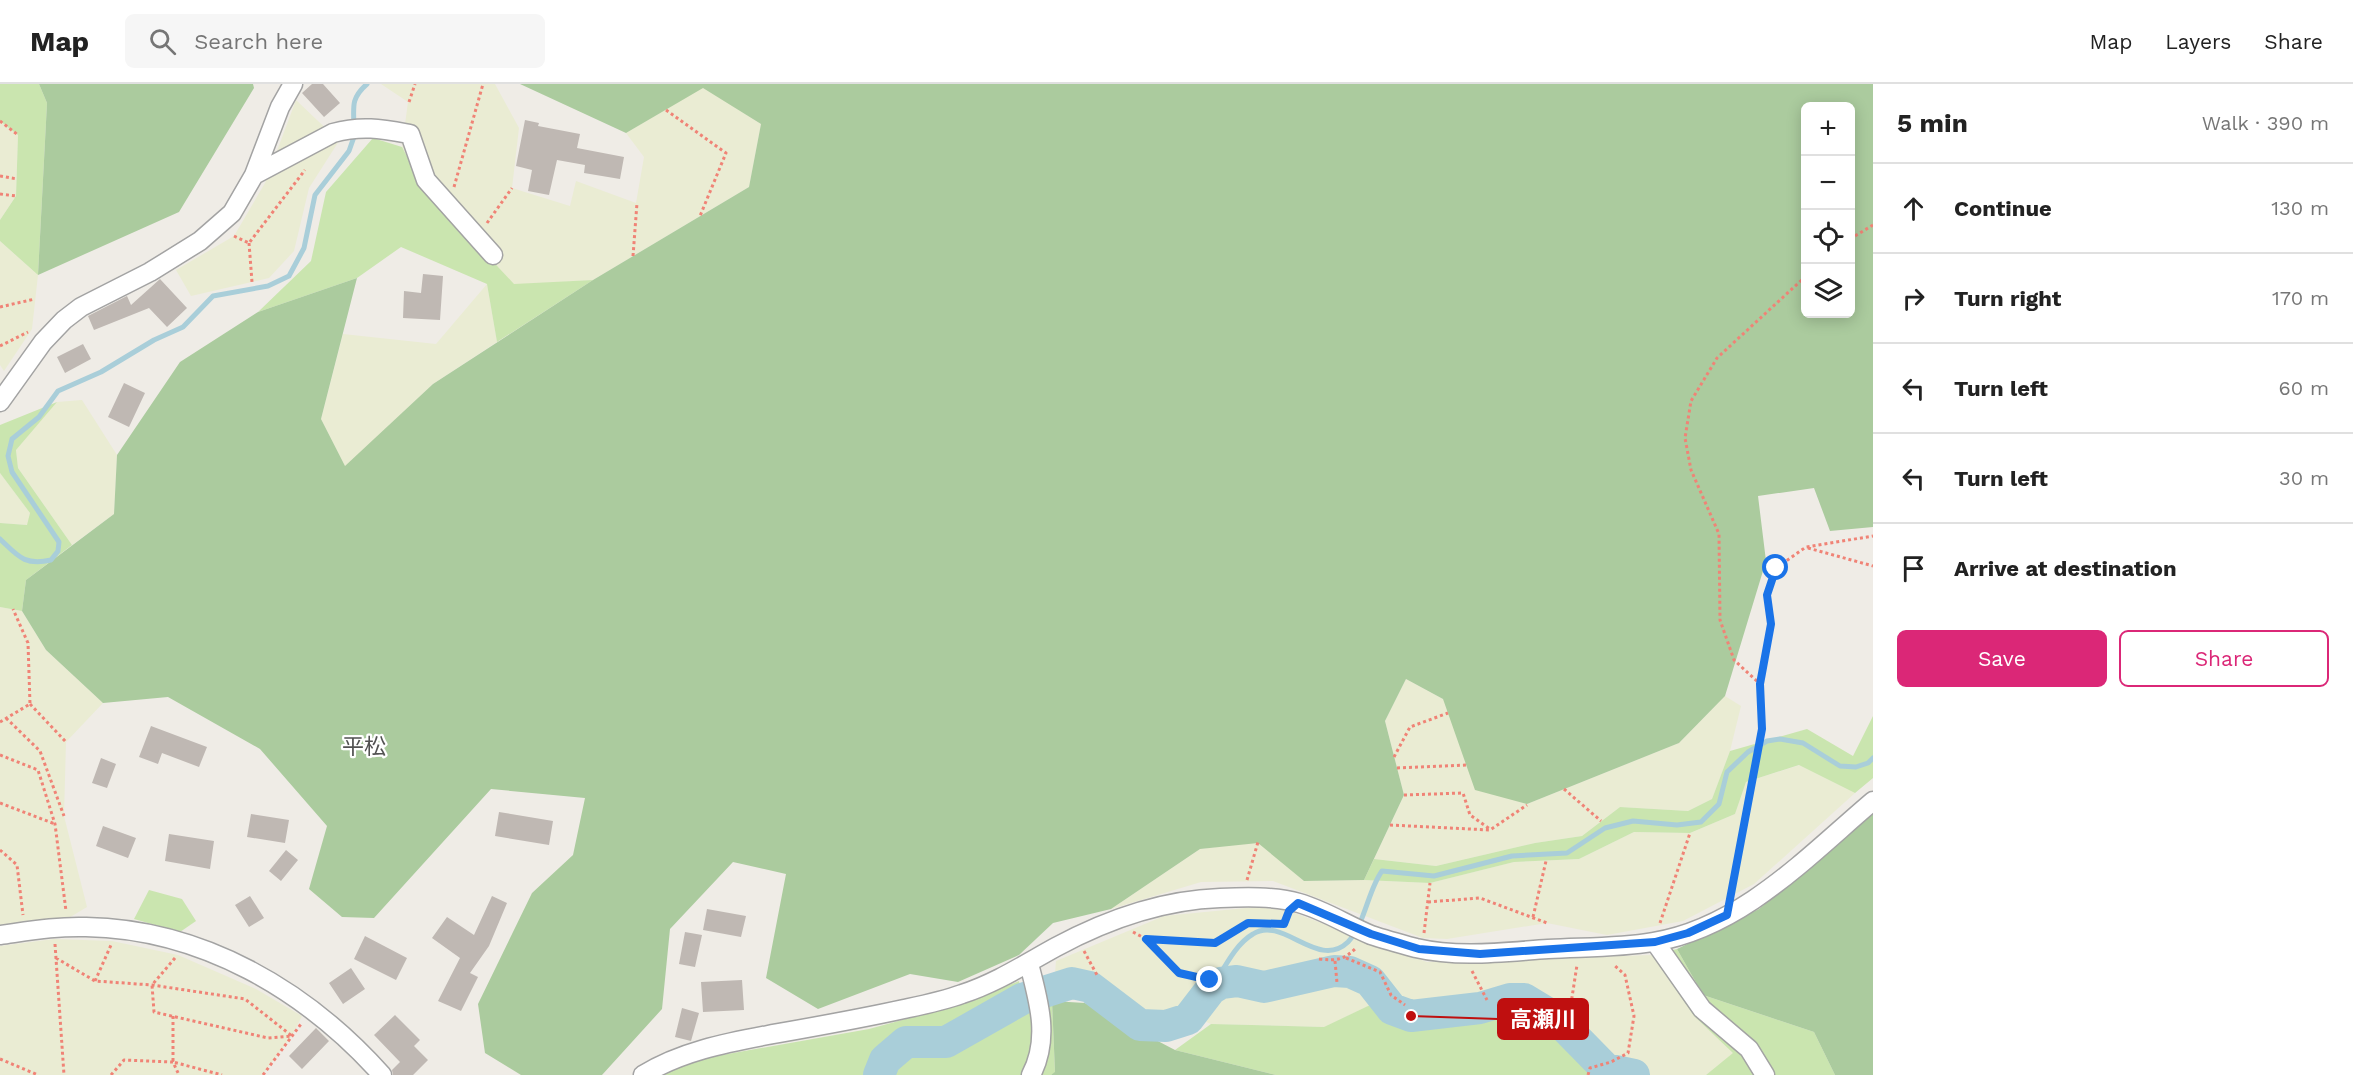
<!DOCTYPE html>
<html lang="en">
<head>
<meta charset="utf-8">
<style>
  :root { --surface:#fff; --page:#f6f6f6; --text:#222; --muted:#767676; --line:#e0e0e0; --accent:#db2777 }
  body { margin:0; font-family:"Work Sans","Noto Sans JP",sans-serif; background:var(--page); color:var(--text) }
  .controls { position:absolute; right:18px; top:18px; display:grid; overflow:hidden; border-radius:9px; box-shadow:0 3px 15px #0003 }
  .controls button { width:54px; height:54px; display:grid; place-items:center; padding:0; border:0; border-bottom:2px solid var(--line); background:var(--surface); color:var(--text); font:30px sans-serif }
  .stop { position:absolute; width:18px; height:18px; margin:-14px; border:4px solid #1a73e8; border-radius:50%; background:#fff }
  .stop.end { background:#1a73e8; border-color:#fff; box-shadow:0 2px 6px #0008 }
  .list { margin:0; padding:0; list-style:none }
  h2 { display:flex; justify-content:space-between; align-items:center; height:78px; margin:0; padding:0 24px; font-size:26px }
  h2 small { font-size:20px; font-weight:400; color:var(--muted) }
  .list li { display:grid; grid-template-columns:39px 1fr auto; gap:18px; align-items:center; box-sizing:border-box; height:90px; padding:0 24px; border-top:2px solid var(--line) }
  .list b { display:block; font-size:22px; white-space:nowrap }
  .list em { font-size:20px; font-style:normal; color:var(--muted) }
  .actions { display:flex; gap:12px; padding:18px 24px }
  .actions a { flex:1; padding:14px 0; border:2px solid var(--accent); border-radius:9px; text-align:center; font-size:21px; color:var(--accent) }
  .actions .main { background:var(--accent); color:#fff }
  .icon { flex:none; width:33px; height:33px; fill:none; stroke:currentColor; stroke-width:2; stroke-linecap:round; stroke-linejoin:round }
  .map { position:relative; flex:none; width:1873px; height:991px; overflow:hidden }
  header { display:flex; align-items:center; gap:36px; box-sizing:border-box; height:84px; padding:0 30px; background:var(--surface); border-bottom:2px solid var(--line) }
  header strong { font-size:28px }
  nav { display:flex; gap:33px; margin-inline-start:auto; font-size:21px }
  .search { width:420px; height:54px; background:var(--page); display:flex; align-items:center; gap:15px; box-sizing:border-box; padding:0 21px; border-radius:9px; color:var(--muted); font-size:22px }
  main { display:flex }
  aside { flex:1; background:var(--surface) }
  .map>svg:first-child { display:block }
</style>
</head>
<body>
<header>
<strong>Map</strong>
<div class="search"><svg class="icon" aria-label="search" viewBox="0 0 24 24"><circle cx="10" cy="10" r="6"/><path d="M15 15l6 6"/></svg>Search here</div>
<nav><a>Map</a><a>Layers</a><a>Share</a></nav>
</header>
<main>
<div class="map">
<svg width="1873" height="991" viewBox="0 0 1873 991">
  <rect width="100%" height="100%" fill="#efece6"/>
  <path fill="#eaecd3" d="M 381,0 L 495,0 L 519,44 L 512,104 L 570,122 L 576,97 L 636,119 L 644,73 L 626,49 L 703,3 L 761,40 L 749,103 L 593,196 L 514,201 L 423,103 L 402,63 L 408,18 Z
    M 296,16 L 339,57 L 309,104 L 294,167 L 269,194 L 191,212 L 176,186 L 234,152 L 265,99 Z
    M 0,37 L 18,51 L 16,112 L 0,136 Z
    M 0,157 L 38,191 L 32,245 L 4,287 L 0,281 Z
    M 487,200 L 497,258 L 433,300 L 345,383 L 321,335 L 343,250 L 436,260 Z
    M 82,316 L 117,371 L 114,430 L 72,461 L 18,384 L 16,365 L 57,318 Z
    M 0,389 L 30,429 L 28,441 L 0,439 Z
    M 0,523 L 22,527 L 46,566 L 103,619 L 66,658 L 64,732 L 87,823 L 67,835 L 0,841 Z
    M 1406,595 L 1443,615 L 1527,720 L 1679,659 L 1725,612 L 1741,622 L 1730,667 L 1712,715 L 1688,727 L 1620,723 L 1582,752 L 1535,759 L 1436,782 L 1374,775 L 1404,711 L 1385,637 Z
    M 1800,681 L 1855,709 L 1754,800 L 1683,837 L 1607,851 L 1547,839 L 1447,855 L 1423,854 L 1273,797 L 1201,798 L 1111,825 L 1200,765 L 1258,758 L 1304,797 L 1364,796 L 1430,799 L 1514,778 L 1579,775 L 1634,748 L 1690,749 L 1735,730 L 1746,698 Z
    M 1256,823 L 1289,827 L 1427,878 L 1652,871 L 1694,932 L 1734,969 L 1706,991 L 1592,991 L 1602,965 L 1525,905 L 1477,918 L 1405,921 L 1391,911 L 1325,943 L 1211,940 L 1181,927 L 1148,934 L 1097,891 L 1055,890 L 1056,877 L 1164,832 Z
    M 54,855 L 112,857 L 178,871 L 256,905 L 302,932 L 292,952 L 262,991 L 0,991 L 0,862 Z"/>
  <path fill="#cae5af" d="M 0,0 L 39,0 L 47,19 L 38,191 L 0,157 L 0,136 L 16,112 L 18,51 L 0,37 Z
    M 373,54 L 402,63 L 423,103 L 514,200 L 593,196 L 497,258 L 487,200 L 401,163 L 357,194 L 258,228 L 311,177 L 326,108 Z
    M 57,318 L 16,366 L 18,384 L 72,461 L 26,496 L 22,527 L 0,523 L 0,439 L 27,441 L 30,429 L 0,389 L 0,341 Z
    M 1873,632 L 1873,694 L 1855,709 L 1799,681 L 1746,698 L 1735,730 L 1690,749 L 1634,748 L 1579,775 L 1514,778 L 1430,799 L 1364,796 L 1374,775 L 1436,782 L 1535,759 L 1582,752 L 1620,723 L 1688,727 L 1712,715 L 1730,667 L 1807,645 L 1853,672 Z
    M 149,806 L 182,815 L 196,837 L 180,848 L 134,835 Z
    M 1677,865 L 1703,911 L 1814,948 L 1835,991 L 1706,991 L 1733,969 L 1694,932 L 1652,871 Z
    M 1019,897 L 1026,930 L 1052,917 L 1055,989 L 1051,991 L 658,991 L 694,976 L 869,945 L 961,920 Z
    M 1525,905 L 1602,965 L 1592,991 L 1276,991 L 1175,966 L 1211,940 L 1324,943 L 1391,911 L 1405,921 L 1477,918 Z"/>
  <path fill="#abcb9e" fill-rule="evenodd" d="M 39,0 L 253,0 L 254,4 L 179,128 L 38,191 L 47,19 Z
    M 520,0 L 1873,0 L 1873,443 L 1830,447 L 1814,404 L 1758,412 L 1766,477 L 1725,612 L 1679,659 L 1527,720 L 1475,706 L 1443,615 L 1406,595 L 1385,637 L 1404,711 L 1364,796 L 1304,797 L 1258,759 L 1200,765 L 1111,825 L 1053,839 L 1019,871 L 958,898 L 910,890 L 818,925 L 766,894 L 786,790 L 733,778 L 670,845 L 662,925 L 602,991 L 521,991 L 485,969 L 478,920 L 532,809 L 573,771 L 585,714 L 491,705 L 374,834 L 342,833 L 309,805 L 327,742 L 260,665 L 168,613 L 103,619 L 46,566 L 22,527 L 26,496 L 114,430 L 117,371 L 180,278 L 258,228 L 357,194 L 321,335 L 345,382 L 433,300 L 593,196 L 749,103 L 761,40 L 703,4 L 626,49 ZM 1806,22 L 1850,22 L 1850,230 L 1806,230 Z
    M 1873,730 L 1873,991 L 1835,991 L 1814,948 L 1703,911 L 1677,865 L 1759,825 Z
    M 1052,917 L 1085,919 L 1175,966 L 1276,991 L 1051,991 L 1055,988 Z"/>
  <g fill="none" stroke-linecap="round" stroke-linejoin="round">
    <path stroke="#a9ced9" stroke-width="5" d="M 354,41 C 353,21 352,13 367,0
      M 0,455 C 18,472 24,482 51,476 L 58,467 L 59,458 L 12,388 L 8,372 L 12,355 L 39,333 L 58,307 L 101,288 L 154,256 L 183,243 L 213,212 L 268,202 L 289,192 L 304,164 L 315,111 L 349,67 L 355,50
      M 1211,905 C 1223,887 1234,861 1253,850 C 1283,831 1318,887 1348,858 C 1365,840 1368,806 1382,787 L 1434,792 L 1512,772 L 1567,769 L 1605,744 L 1633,737 L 1677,741 L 1701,738 L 1719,720 L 1727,688 L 1748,668 L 1767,657 L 1780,655 L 1803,659 L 1840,682 L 1856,683 L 1868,679 L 1873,674"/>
    <path stroke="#a9ced9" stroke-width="32" d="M 879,991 L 885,976 L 906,958 L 946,958 L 1022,915 L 1072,899 L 1090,903 L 1140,941 L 1166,942 L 1188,935 L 1211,905 L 1221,899 L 1237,897 L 1264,903 L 1334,887 L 1350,888 L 1370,897 L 1392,925 L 1411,932 L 1480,924 L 1510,915 L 1524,915 L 1557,935 L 1606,985 L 1634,991"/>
  </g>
  <path fill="#bfb8b3" d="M 312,0 L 323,0 L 340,19 L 324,33 L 302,9 Z
    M 525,36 L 539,39 L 538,42 L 580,50 L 577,64 L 624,73 L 620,95 L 584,89 L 585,81 L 557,76 L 549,111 L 528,107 L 532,86 L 516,82 Z
    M 423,190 L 443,192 L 440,236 L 403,234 L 404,207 L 421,209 Z
    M 160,195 L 187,224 L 167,243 L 149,224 L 94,246 L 88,232 L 127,212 L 131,221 Z
    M 83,260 L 91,275 L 65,289 L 57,273 Z
    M 124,299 L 145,309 L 129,343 L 108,333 Z
    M 151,642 L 207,663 L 199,683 L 162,669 L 158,680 L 139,673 Z
    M 101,674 L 116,680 L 107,704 L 92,699 Z
    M 499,728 L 553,737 L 549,761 L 495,752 Z
    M 251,730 L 289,736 L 285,759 L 247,753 Z
    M 103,742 L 136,754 L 128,774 L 96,762 Z
    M 169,750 L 214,757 L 210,785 L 165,777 Z
    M 286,766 L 298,776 L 281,797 L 269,787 Z
    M 250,812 L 264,834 L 249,843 L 235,821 Z
    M 492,812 L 507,819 L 489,862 L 470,889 L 478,893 L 461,927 L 438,917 L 460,874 L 432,854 L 447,833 L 474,851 Z
    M 707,825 L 746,832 L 741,853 L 703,846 Z
    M 685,848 L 702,851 L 695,883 L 679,880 Z
    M 365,852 L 407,874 L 396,896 L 354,875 Z
    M 351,884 L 365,905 L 343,920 L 329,899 Z
    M 742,896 L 744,926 L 703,928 L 701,898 Z
    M 682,924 L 699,929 L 691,957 L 675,953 Z
    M 395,931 L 420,956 L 414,962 L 428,976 L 413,991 L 393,991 L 392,986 L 400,978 L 374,951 Z
    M 316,944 L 329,957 L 302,985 L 289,972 Z"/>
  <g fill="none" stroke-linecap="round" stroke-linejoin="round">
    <g stroke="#a3a3a3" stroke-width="21">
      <path id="minor" d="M 254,91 L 333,49 C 362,41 382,45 410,50 L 426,96 L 493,171
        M 0,318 L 43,258 L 64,236 L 81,223 L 150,188 L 200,157 L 232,129 L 254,91 L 280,23 L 293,0
        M 0,851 C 29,847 57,842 86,843 C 202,845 306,906 382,991
        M 1655,858 L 1702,925 L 1749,965 L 1765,991
        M 1029,880 C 1039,918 1050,955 1031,991
        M 643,991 C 680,968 725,959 768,951 C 813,943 859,935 904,925 C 923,921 943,917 962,910 C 996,899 1025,880 1056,863 C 1106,836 1163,816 1220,814 C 1244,813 1275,812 1299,819 C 1324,826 1347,841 1371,851 C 1386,856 1401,860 1416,864 C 1459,874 1504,868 1548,865 C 1583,863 1618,864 1653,858 C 1741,844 1808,772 1873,717"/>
    </g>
    <path stroke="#f08376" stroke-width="3" stroke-dasharray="3 3" stroke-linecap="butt" d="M 409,18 L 415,0
      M 666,26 L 726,69 L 700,132
      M 0,37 L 18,51
      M 0,92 L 17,95
      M 454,103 L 483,0
      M 0,110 L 16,112
      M 487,139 L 512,104
      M 234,152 L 249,159 L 305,86
      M 1850,155 L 1873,141
      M 249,159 L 252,198
      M 633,172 L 637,119
      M 0,223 L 35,215
      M 0,262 L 28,248
      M 1808,464 L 1873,482
      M 1760,600 L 1771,541 L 1767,511 L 1776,484 L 1806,463 L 1873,452
      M 30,620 L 66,658
      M 6,634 L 40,667 L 64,732
      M 0,638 L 30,620 L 28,559 L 13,525
      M 0,671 L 38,686 L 55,740 L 66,827
      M 1394,673 L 1410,643 L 1448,629
      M 1397,684 L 1466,681
      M 1564,705 L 1601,737
      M 1404,711 L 1463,709 L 1470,731 L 1490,745
      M 0,719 L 55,740
      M 1390,741 L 1490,746 L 1527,721
      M 0,766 L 17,781 L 23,831
      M 1247,796 L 1258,758
      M 1731,809 L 1762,645 L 1760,600 L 1734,576 L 1720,536 L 1719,450 L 1691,386 L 1685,354 L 1691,317 L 1717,274 L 1806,192
      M 1428,818 L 1480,814 L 1547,839
      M 1533,833 L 1546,777
      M 1660,839 L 1690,749
      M 1133,848 L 1146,855 L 1215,859 L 1248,839 L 1284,840 L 1286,834
      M 1424,849 L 1430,799
      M 1148,856 L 1178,889 L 1210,896
      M 55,860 L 64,991
      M 1084,867 L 1097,891
      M 56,874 L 95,897 L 152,901 L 245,915 L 292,952
      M 175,874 L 152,901 L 154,928 L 268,954 L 292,952
      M 1346,874 L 1380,888 L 1391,911 L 1405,921
      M 1319,875 C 1336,877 1344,876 1356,864
      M 1335,877 L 1337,899
      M 1472,887 L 1487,916
      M 95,897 L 111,861
      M 173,932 L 173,978 L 222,991
      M 1568,939 L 1577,881
      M 0,975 L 38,991
      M 111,991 L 124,976 L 173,978 L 179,991
      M 263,991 L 301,940
      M 1588,991 L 1590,984 L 1611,978 L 1628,969 L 1634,932 L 1625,891 L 1614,881"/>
    <use href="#minor" stroke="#fff" stroke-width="18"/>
  </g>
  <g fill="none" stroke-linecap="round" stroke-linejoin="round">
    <path stroke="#1a73e8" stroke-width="8" d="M 1210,896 L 1179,889 L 1146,855 L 1215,859 L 1248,839 L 1284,840 L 1289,827 L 1298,819 L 1371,850 L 1419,865 L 1480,870 L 1655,858 L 1688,849 L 1727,831 L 1762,645 L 1760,600 L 1771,540 L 1767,511 L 1776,484"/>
  </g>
  <g text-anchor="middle" stroke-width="4.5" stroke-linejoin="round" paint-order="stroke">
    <g font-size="22" fill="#525252" stroke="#fff">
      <text x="364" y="670">平松</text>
    </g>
  </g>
  <path fill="none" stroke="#bf0f0f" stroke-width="2" d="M1411 932L1498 935"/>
  <circle fill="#bf0f0f" stroke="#fff" stroke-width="2" cx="1411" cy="932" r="6"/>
  <rect fill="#bf0f0f" stroke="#bf0f0f" stroke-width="2" x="1498" y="915" width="90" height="40" rx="6"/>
  <g font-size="22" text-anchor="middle" font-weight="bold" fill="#fff">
    <text x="1543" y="943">高瀬川</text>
  </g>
</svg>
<div class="controls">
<button>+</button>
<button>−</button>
<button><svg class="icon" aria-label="locate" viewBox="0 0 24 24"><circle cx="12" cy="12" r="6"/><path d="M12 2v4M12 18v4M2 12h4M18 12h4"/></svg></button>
<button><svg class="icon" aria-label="layers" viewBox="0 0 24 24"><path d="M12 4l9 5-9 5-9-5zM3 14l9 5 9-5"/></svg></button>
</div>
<div class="stop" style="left:1776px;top:484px"></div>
<div class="stop end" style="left:1210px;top:896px"></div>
</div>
<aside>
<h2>5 min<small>Walk · 390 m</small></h2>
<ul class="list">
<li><svg class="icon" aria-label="ahead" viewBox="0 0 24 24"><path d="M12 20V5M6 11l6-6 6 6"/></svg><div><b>Continue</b></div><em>130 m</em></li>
<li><svg class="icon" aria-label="right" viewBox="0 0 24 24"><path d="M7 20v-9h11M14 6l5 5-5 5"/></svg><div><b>Turn right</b></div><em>170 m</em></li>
<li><svg class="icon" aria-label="left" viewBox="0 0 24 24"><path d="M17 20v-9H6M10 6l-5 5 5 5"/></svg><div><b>Turn left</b></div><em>60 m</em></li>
<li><svg class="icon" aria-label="left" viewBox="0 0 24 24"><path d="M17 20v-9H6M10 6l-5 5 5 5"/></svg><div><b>Turn left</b></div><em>30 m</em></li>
<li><svg class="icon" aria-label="arrive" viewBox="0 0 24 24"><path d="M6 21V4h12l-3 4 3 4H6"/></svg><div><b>Arrive at destination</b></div></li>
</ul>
<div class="actions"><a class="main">Save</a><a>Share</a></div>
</aside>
</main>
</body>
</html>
